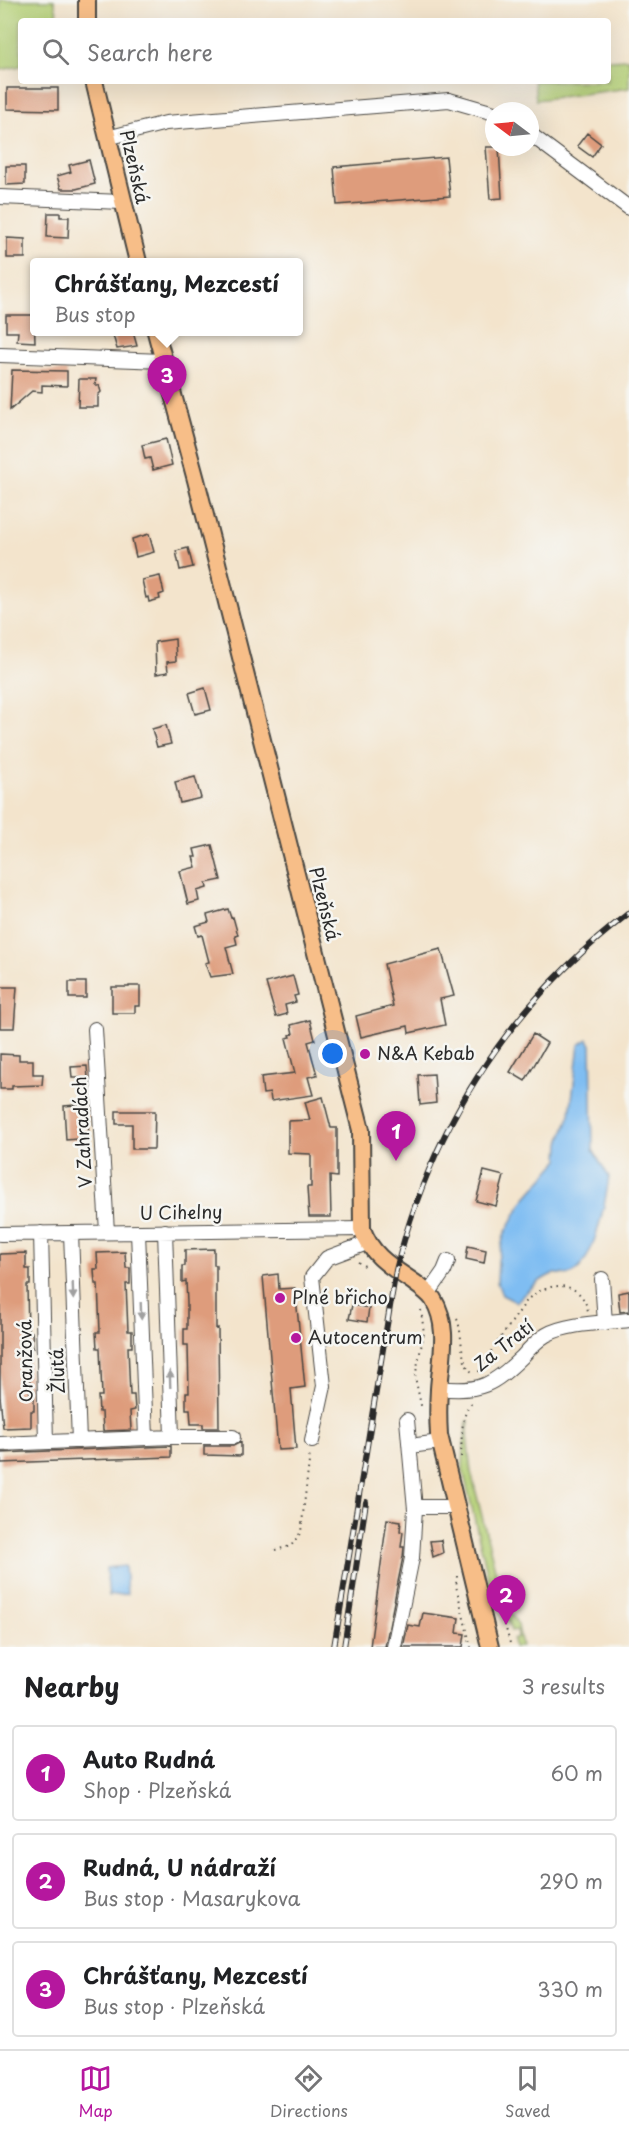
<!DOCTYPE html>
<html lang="en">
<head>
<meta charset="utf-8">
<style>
  :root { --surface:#fff; --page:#f6f6f6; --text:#202124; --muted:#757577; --line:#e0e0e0; --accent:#b5179e }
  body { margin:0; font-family:"Playpen Sans",sans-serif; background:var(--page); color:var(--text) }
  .compass { position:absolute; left:485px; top:102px; width:54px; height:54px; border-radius:50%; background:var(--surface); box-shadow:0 6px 24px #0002; rotate:286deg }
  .you { position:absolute; left:333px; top:1054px; width:21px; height:21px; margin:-15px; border:4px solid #fff; border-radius:50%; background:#1a73e8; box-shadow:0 0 0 9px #1a73e833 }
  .badge { display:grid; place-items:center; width:39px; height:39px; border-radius:50%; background:var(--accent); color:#fff; font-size:20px; font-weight:700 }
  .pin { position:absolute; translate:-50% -50px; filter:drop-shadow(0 2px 3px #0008) }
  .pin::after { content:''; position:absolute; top:32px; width:21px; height:18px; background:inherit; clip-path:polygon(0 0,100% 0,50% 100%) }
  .popup { position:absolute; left:30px; top:258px; width:273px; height:78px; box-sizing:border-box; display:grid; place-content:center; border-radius:6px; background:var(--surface); filter:drop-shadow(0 2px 4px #0005); font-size:20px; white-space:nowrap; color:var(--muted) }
  .popup b { font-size:22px; color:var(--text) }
  .popup::after { content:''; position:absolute; left:50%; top:100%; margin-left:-12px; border:12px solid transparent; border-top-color:var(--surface) }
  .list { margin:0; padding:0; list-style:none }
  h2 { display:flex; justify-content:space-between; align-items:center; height:78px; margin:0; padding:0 24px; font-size:26px }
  h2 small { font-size:20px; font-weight:400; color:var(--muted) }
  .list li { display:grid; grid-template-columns:39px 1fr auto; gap:18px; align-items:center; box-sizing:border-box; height:96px; margin:0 12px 12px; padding:0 12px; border:2px solid var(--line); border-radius:6px }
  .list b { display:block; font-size:22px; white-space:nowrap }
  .list p { margin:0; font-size:20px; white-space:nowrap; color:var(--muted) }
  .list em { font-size:20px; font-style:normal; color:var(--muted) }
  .icon { flex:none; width:33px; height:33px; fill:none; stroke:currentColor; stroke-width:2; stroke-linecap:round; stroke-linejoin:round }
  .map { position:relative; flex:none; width:629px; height:1647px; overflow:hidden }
  .search { position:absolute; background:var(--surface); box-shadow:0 6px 24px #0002; left:18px; right:18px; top:18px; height:66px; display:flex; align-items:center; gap:15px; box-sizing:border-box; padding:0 21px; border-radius:6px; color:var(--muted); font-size:22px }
  .sheet { height:402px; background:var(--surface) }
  nav { display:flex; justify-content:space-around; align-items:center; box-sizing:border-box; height:84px; border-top:2px solid var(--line); background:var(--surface); font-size:16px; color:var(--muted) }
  nav a { display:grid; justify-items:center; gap:3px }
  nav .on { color:var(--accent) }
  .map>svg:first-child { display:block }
</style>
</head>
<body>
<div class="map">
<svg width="629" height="1647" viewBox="0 0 629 1647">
  <rect width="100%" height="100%" fill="#f6f6f2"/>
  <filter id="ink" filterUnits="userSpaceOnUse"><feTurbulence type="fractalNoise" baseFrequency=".0167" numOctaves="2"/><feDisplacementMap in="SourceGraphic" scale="12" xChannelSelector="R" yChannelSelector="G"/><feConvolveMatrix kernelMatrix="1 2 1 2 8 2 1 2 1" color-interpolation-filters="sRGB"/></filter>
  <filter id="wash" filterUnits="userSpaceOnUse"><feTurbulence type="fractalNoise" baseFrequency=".008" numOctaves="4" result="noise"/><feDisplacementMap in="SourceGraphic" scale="24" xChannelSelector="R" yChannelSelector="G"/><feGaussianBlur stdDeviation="1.35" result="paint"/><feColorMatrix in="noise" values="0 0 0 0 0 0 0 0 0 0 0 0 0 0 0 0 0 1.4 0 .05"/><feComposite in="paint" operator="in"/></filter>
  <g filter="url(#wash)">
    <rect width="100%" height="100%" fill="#f3e4cc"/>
    <path fill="#b4cf75" stroke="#707d50" stroke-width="1.5" d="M 0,0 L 54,0 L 59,21 L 21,21 L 21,66 L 0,70 Z
      M 629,59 L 629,88 L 536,100 L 534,81 L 608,81 L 608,60 Z
      M 469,1420 L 467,1436 L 471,1472 L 502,1597 L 518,1625 L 522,1647 L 514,1647 L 513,1639 L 518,1637 L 517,1630 L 511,1631 L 507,1616 L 491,1589 L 463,1470 L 464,1442 L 467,1423 Z"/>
    <path fill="#7fbdf2" stroke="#55748e" stroke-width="1.5" d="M 588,1039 L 591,1045 L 593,1150 L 609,1177 C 606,1199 594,1265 571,1274 C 566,1276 558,1273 553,1274 C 539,1279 525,1293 516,1302 L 502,1295 L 497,1282 L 498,1260 L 504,1235 L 524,1200 L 559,1160 L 560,1143 L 570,1114 L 579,1045 Z
      M 125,1566 L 127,1594 L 109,1596 L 106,1568 Z"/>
    <g id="blocks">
      <path fill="#de9c7b" d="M 7,88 L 58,88 L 58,110 L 7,109 Z
        M 587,133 L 601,144 L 592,157 L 577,146 Z
        M 486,147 L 499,147 L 502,198 L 490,199 Z
        M 446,157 L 450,196 L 337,205 L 334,167 Z
        M 89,160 L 95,184 L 76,189 L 61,189 L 57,176 L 71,172 L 69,165 Z
        M 6,166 L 25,166 L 25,184 L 6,185 Z
        M 48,213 L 60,213 L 60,217 L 69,217 L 68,238 L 47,237 Z
        M 7,238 L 25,239 L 25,258 L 7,258 Z
        M 6,315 L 34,315 L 35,342 L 17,341 L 18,332 L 6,332 Z
        M 112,332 L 133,332 L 137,346 L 117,349 Z
        M 12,370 L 67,371 L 67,386 L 42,385 L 42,392 L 32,391 L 10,410 Z
        M 79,379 L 96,379 L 95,385 L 99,385 L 101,392 L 98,395 L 98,407 L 78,407 Z
        M 166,439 L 172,465 L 153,470 L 150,458 L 145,459 L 142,445 Z
        M 149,534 L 154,552 L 136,557 L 132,539 Z
        M 188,548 L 193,567 L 180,570 L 176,551 Z
        M 160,576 L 164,593 L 159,595 L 160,599 L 149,602 L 148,597 L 146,598 L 142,580 Z
        M 175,639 L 176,661 L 167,662 L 168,672 L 156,674 L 155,642 Z
        M 205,688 L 211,710 L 195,714 L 189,693 Z
        M 166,725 L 171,744 L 157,747 L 152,729 Z
        M 195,777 L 201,798 L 180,803 L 175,782 Z
        M 212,845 L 221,880 L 206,883 L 207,888 L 197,891 L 199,901 L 188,904 L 180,871 L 196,867 L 193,857 L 196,857 L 194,849 Z
        M 228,909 L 231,918 L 233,917 L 238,935 L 235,936 L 237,944 L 226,947 L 233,974 L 210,977 L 205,963 L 209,962 L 202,935 L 198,936 L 195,926 L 209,922 L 207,915 Z
        M 441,949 L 454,996 L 440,999 L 445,1025 L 409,1033 L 408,1026 L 361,1037 L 356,1016 L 393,1006 L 384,964 Z
        M 293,976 L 298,995 L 294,996 L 296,1002 L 285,1005 L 287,1014 L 276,1017 L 266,983 Z
        M 69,982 L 86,982 L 86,998 L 69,998 Z
        M 129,986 L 140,986 L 140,1006 L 135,1006 L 135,1013 L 112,1013 L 112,987 L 129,987 Z
        M 0,987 L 17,987 L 14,1028 L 0,1028 Z
        M 310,1020 L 315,1040 L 308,1042 L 317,1075 L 308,1077 L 313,1095 L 271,1101 L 270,1093 L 263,1094 L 261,1077 L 295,1073 L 286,1038 L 291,1037 L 290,1035 L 293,1034 L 291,1025 Z
        M 533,1034 L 547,1043 L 525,1081 L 510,1072 Z
        M 0,1054 L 19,1055 L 19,1060 L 33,1060 L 33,1074 L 43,1074 L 42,1085 L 12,1086 L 12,1089 L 0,1089 Z
        M 87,1066 L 88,1078 L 72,1078 L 71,1067 Z
        M 434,1074 L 436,1103 L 420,1105 L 418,1075 Z
        M 323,1097 L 331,1128 L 337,1128 L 337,1177 L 330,1176 L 331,1217 L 309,1217 L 307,1187 L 311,1187 L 311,1154 L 288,1153 L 288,1121 L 310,1120 L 305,1102 Z
        M 87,1104 L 89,1138 L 66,1140 L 64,1106 Z
        M 116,1111 L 155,1111 L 154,1149 L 132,1149 L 132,1124 L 116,1124 Z
        M 484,1171 L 504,1176 L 496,1206 L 476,1201 Z
        M 468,1246 L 486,1250 L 484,1263 L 466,1259 Z
        M 214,1249 L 214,1265 L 216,1265 L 216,1329 L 218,1328 L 219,1428 L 203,1428 L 203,1424 L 191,1424 L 190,1409 L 186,1409 L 186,1393 L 189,1393 L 188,1345 L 184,1345 L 184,1329 L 187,1329 L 187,1303 L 186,1281 L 182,1282 L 182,1266 L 185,1266 L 185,1250 Z
        M 125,1252 L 126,1268 L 130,1268 L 130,1284 L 126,1284 L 128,1331 L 132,1331 L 132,1347 L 128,1347 L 130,1395 L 134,1395 L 135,1410 L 130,1411 L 131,1430 L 103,1431 L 102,1412 L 99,1412 L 98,1396 L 102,1396 L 100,1348 L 97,1348 L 96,1332 L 100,1332 L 98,1284 L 95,1284 L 94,1269 L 98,1269 L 97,1253 Z
        M 26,1253 L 26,1269 L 30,1269 L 30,1285 L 27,1285 L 28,1332 L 32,1332 L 33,1348 L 29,1348 L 29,1364 L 30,1395 L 34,1395 L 34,1411 L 31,1411 L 31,1427 L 3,1428 L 0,1396 L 0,1254 Z
        M 278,1274 L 279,1289 L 295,1288 L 305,1387 L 291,1389 L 296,1449 L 278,1450 L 263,1276 Z
        M 629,1291 L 629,1311 L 620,1312 L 618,1293 Z
        M 352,1305 L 369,1308 L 367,1322 L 349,1319 Z
        M 241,1442 L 241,1456 L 204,1455 L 204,1446 L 233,1446 Z
        M 171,1446 L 171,1457 L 1,1463 L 1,1453 Z
        M 387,1519 L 401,1521 L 400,1531 L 403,1532 L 401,1547 L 404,1547 L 403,1557 L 385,1647 L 370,1647 Z
        M 441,1540 L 443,1553 L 433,1557 L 430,1541 Z
        M 423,1613 L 459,1618 L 457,1633 L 465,1634 L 463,1647 L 403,1647 L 408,1625 L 420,1627 Z"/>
    </g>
  </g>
  <g filter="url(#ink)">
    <use href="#blocks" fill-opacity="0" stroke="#494743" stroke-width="1.5"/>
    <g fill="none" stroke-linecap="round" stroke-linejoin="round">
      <g stroke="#494743" stroke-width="16">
        <path id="minor" d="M 530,134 L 629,208
          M 107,138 L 166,123 L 449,100 L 494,113
          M 0,197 L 122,202
          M 0,355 L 163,361
          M 95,1029 L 107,1232
          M 165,1231 L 172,1437
          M 138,1232 L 146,1438
          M 41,1233 L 46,1442
          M 71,1233 L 79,1441
          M 0,1234 L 362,1229
          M 602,1279 L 605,1323
          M 428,1294 L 444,1271 L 448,1261
          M 439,1388 C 480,1393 493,1385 522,1357 C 529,1349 537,1340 546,1335 C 567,1323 605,1323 629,1320
          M 312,1441 L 324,1386 L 312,1277 L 327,1258 L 367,1243
          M 0,1444 L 172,1437 L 233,1437
          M 410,1446 L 440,1442
          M 415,1507 L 455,1507
          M 394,1647 L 412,1558 L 415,1509 L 407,1420"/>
      </g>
      <g stroke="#494743" stroke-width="20">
        <path id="major" d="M 87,21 L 87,0
          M 94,81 L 138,262
          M 156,332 L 196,480 L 361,1130 L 362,1229 C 371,1255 390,1266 412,1281 C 419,1286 428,1292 433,1299 C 450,1326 441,1359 439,1389 C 438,1405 438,1420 439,1435 L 490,1647"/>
      </g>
      <path stroke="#494743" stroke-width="2" stroke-dasharray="1.5 4.5" stroke-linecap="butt" d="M 358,1262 L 368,1268
        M 421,1310 L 424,1333 L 415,1377 L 422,1410
        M 457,1319 C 464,1336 458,1365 475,1374
        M 479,1372 L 480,1367 L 528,1299 C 548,1281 581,1279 588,1311
        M 461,1457 C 462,1441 460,1414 472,1403
        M 275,1550 L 291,1546 L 301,1532 L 310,1453
        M 457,1576 L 456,1586 L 471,1647
        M 496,1602 L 502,1614 L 511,1647"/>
      <use href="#minor" stroke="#fff" stroke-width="14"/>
      <use href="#major" stroke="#f7be88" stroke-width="16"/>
      <g stroke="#2b2b2b" stroke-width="6">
        <path id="rail" d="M 334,1647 L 396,1270 C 432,1125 510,1004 629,913
          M 344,1647 L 366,1502"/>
      </g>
      <use href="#rail" stroke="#f6f6f2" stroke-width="4" stroke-dasharray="11" stroke-linecap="butt"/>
    </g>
    <defs><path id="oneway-solid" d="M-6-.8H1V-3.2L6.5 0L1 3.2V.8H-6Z" transform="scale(1.5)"/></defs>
    <g fill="#a0a0a0">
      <use href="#oneway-solid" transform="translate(73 1291) rotate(88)"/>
      <use href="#oneway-solid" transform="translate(141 1311) rotate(88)"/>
      <use href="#oneway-solid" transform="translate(170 1379) rotate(-92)"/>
    </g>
  </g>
  <g fill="#b5179e" stroke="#f6f6f2" stroke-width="2">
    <circle cx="365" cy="1054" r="6"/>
    <circle cx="280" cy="1298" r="6"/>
    <circle cx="296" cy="1338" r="6"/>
  </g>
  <g text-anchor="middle" stroke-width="5" stroke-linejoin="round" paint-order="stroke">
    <g font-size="18" fill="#2b2b2b" stroke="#f6f6f2">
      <text transform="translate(134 167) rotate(77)" y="6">Plzeňská</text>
      <text transform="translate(324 904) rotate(76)" y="6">Plzeňská</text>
      <text transform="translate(83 1132) rotate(-93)" y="6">V Zahradách</text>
      <text transform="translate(181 1213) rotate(-1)" y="6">U Cihelny</text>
      <text transform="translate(504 1346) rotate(-38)" y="6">Za Tratí</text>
      <text transform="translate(26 1361) rotate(-91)" y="6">Oranžová</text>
      <text transform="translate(58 1371) rotate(-92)" y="6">Žlutá</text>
    </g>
    <g font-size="18" fill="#2b2b2b" stroke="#f6f6f2" text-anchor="start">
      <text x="377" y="1060">N&amp;A Kebab</text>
      <text x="292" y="1304">Plné břicho</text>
      <text x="308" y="1344">Autocentrum</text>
    </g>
  </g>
</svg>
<svg class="compass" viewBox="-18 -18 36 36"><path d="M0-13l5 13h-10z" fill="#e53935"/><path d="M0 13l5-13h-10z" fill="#757577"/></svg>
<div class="you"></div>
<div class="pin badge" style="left:396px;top:1161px">1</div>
<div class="pin badge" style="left:506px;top:1625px">2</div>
<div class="pin badge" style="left:167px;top:405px">3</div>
<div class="popup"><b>Chrášťany, Mezcestí</b>Bus stop</div>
<div class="search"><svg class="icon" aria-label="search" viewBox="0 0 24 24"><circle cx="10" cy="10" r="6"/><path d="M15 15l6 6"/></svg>Search here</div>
</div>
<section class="sheet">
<h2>Nearby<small>3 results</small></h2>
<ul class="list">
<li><span class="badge">1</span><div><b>Auto Rudná</b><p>Shop · Plzeňská</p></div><em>60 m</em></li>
<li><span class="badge">2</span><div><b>Rudná, U nádraží</b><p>Bus stop · Masarykova</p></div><em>290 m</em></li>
<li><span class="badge">3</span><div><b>Chrášťany, Mezcestí</b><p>Bus stop · Plzeňská</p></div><em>330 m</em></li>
</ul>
</section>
<nav>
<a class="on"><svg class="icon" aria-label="map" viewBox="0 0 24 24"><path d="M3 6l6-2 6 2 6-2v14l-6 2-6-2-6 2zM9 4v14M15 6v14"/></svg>Map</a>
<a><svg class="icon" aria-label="directions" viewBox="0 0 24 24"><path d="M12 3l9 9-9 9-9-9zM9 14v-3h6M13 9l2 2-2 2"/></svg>Directions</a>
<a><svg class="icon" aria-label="saved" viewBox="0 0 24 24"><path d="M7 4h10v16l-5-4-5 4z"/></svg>Saved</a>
</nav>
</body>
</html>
